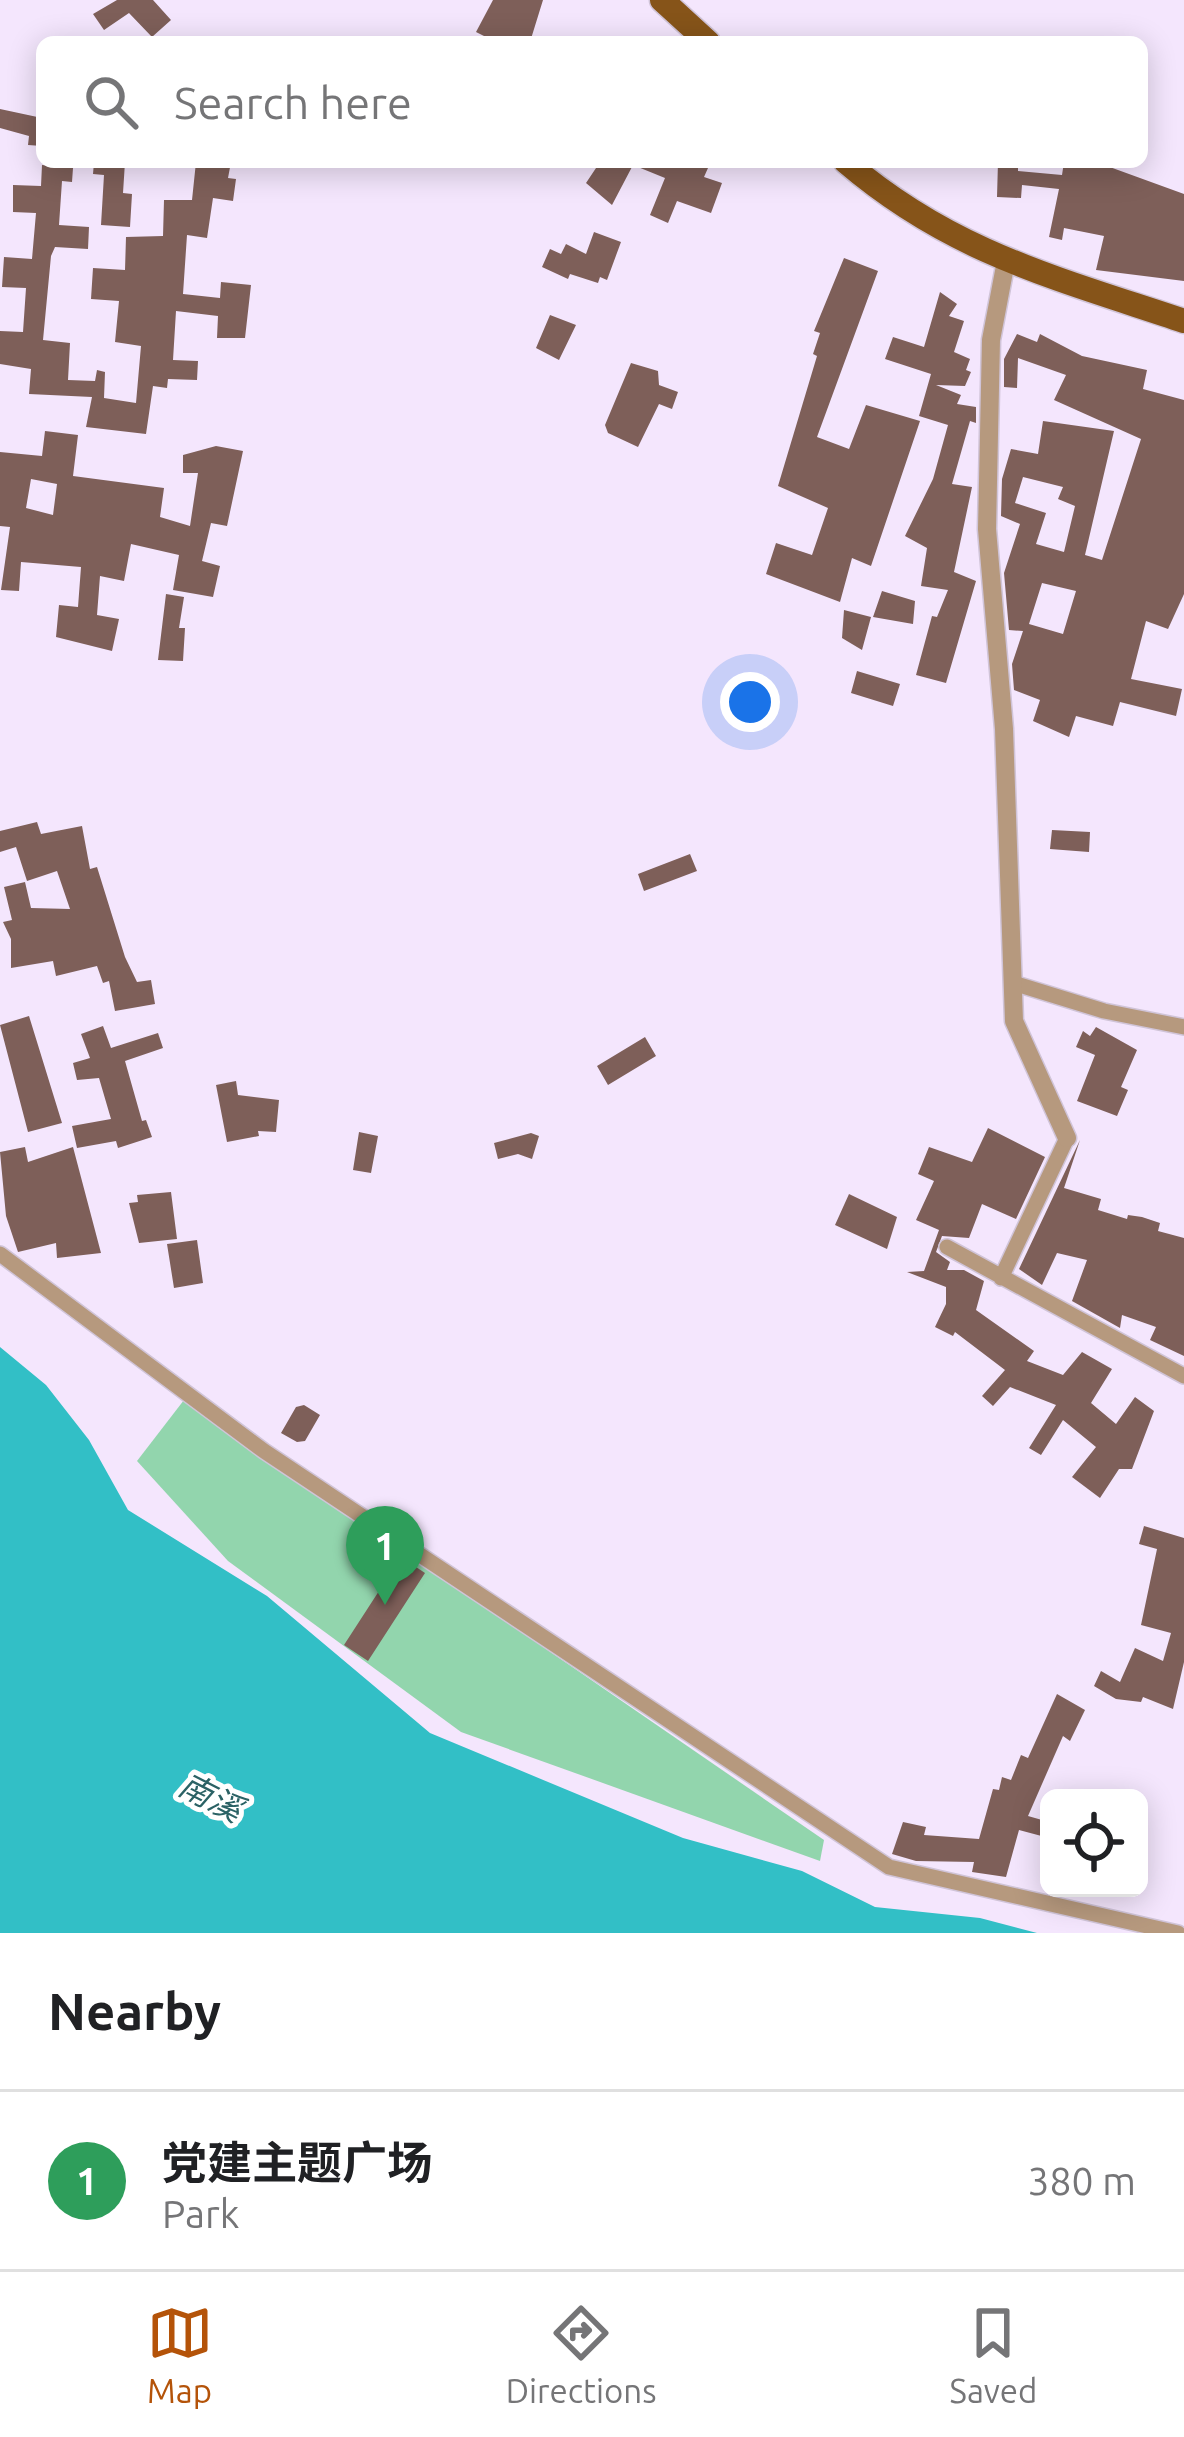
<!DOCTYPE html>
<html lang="en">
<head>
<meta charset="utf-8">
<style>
  :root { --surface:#fff; --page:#f2f2f2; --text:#202124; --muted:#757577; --line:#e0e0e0; --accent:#b45309 }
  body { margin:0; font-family:Ubuntu,"Noto Sans SC",sans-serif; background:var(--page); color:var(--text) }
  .controls { position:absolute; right:36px; bottom:36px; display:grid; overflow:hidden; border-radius:18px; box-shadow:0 6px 30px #0003 }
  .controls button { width:108px; height:108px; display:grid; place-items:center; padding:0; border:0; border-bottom:3px solid var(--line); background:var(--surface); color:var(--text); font:60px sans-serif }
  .you { position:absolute; left:750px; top:702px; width:42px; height:42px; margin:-30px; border:9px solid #fff; border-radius:50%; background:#1a73e8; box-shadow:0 0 0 18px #1a73e833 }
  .badge { display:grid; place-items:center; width:78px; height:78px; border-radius:50%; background:var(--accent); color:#fff; font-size:39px; font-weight:700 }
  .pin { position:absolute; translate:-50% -99px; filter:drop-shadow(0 3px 6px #0008) }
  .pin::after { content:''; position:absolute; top:63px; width:42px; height:36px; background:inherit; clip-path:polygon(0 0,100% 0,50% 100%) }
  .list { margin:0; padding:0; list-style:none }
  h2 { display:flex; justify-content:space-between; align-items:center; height:156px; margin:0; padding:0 48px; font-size:51px }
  h2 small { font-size:39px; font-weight:400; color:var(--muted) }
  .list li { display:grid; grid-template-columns:78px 1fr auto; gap:36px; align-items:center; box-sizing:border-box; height:180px; padding:0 48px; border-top:3px solid var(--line) }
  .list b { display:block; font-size:45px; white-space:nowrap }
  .list p { margin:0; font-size:39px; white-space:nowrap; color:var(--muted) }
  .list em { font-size:39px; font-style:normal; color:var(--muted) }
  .icon { flex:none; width:66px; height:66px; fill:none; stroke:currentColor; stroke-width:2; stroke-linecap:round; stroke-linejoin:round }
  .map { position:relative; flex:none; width:1184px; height:1933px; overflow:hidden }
  .search { position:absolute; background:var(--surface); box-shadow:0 6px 30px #0003; left:36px; right:36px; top:36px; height:132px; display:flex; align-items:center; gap:30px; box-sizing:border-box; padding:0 42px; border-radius:18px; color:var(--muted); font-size:45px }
  .sheet { height:336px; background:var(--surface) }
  nav { display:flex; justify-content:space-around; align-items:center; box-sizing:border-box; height:168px; border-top:3px solid var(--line); background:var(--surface); font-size:33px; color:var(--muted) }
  nav a { display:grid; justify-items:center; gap:6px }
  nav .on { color:var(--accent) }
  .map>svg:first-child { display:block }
</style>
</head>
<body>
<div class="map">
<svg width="1184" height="1933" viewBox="0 0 1184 1933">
  <rect width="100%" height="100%" fill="#f4e6fd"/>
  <path fill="#92d5ad" d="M 184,1400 L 824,1840 L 820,1861 L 461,1732 L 228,1561 L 137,1461 Z"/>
  <path fill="#32bfc6" d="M 0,1347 L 46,1385 L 89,1440 L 128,1510 L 267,1596 L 430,1733 L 683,1838 L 802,1871 L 875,1907 L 980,1918 L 1037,1933 L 0,1933 Z"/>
  <path fill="#7e5f59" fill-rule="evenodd" d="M 117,0 L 153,0 L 171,20 L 152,37 L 129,13 L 104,30 L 93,14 Z
    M 493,0 L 543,0 L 530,42 L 496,42 L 476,32 Z
    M 0,109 L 42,118 L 42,146 L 28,145 L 29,136 L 0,128 Z
    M 94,162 L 125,162 L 123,193 L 132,194 L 130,227 L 101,225 L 104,175 L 93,174 Z
    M 196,162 L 231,162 L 228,178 L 236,179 L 233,201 L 213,198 L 207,238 L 187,235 L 183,294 L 220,298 L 221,282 L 251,285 L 245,338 L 217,338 L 218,316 L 176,311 L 173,360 L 198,361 L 197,380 L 168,379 L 167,388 L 153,386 L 146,434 L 86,427 L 92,397 L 29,394 L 31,369 L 0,364 L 0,331 L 23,332 L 26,288 L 2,287 L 4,257 L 32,259 L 36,213 L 13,212 L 13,185 L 41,186 L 42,165 L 73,168 L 72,182 L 62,181 L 59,225 L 89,227 L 88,249 L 55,247 L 51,256 L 43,340 L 70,343 L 68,380 L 95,381 L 97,370 L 105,372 L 104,398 L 136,403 L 141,346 L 115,342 L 119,301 L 91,299 L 93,268 L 125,270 L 126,237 L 163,236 L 164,200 L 192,200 Z
    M 600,162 L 691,162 L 708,168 L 704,177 L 722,183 L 711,213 L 677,201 L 668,223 L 650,215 L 665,178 L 633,165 L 612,205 L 586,183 Z
    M 998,162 L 1018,162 L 1018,171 L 1062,175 L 1064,162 L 1096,162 L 1184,194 L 1184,281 L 1096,270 L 1104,236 L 1064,228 L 1062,240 L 1049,237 L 1059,189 L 1022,185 L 1021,198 L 997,197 Z
    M 594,232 L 621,242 L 607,280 L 600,277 L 598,283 L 570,274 L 568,279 L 542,267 L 550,249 L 561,254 L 566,244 L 586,254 Z
    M 844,258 L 878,271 L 817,437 L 849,449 L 866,405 L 920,421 L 871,566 L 852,558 L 840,602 L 766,574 L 776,543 L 812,555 L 828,508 L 778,486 L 817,356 L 813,354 L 820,333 L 814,331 Z
    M 940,292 L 957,304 L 949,316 L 964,321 L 954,352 L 970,359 L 966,370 L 971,372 L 965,386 L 936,385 L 961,395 L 957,404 L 976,407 L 976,423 L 970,421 L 952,484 L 972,487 L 954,572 L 976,581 L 946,683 L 916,675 L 932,616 L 937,617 L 948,590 L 921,586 L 927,548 L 905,536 L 933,479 L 948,425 L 919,416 L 931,374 L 885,359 L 893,337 L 924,347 Z
    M 550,315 L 576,325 L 559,360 L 536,348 Z
    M 1017,334 L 1037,342 L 1040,334 L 1082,356 L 1147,370 L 1143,389 L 1184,400 L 1184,594 L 1168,629 L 1146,621 L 1131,679 L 1182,689 L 1176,716 L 1120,702 L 1113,726 L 1076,716 L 1069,737 L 1033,721 L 1040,700 L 1014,690 L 1012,664 L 1023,631 L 1009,630 L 1004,573 L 1020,524 L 1001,516 L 1002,479 L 1011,449 L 1038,454 L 1043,421 L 1114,431 L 1085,555 L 1102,560 L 1141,439 L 1054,400 L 1066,375 L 1018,358 L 1017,388 L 1004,387 L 1004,359 ZM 1023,477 L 1063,487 L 1058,499 L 1075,506 L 1064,552 L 1036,544 L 1046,513 L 1015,503 ZM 1042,583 L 1076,591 L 1063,634 L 1029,624 Z
    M 631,363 L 658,371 L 659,385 L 678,392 L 672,409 L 659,404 L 638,447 L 608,433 L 605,425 Z
    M 45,431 L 78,435 L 73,476 L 164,488 L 160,517 L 190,526 L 198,473 L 183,473 L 183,455 L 216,446 L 243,451 L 227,526 L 211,523 L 202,561 L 220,566 L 213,597 L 173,590 L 179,555 L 131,544 L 124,581 L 100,576 L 97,615 L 119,619 L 112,651 L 56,637 L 59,605 L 78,607 L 81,567 L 21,562 L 19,591 L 1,590 L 10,527 L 0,526 L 0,452 L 42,456 ZM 31,479 L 57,484 L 53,515 L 26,508 Z
    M 882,591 L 915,601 L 913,624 L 873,617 Z
    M 166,594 L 184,597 L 179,628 L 185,628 L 183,661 L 158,660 Z
    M 844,610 L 871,617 L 862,650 L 842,638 Z
    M 857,671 L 900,684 L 893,706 L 851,693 Z
    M 37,822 L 41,834 L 82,826 L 90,869 L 97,867 L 125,957 L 137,982 L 151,980 L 155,1004 L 115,1011 L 109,981 L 103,983 L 97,966 L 56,976 L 53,961 L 11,968 L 11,939 L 3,922 L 12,920 L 4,887 L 25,882 L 31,908 L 70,909 L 57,871 L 27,881 L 16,847 L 0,852 L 0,831 Z
    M 1052,830 L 1090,832 L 1089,852 L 1050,849 Z
    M 690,854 L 697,871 L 644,891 L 638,874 Z
    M 29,1016 L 62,1123 L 28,1132 L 0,1025 Z
    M 103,1026 L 111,1048 L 158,1033 L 163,1048 L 125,1061 L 142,1121 L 146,1120 L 152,1137 L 118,1148 L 116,1141 L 77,1148 L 72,1126 L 111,1119 L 99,1078 L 77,1080 L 73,1063 L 90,1058 L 81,1034 Z
    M 1096,1027 L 1137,1050 L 1121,1087 L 1128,1090 L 1117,1116 L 1077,1101 L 1095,1055 L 1076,1047 L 1083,1031 L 1090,1036 Z
    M 645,1037 L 656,1056 L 608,1085 L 597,1066 Z
    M 236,1081 L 238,1095 L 279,1100 L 276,1132 L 258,1131 L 259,1136 L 227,1142 L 216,1085 Z
    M 988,1128 L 1045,1157 L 1016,1219 L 982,1204 L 969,1238 L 942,1236 L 936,1252 L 950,1262 L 947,1270 L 964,1270 L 984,1281 L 976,1310 L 1034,1351 L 1027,1361 L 1063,1375 L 1082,1352 L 1112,1369 L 1091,1403 L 1116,1424 L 1135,1397 L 1154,1411 L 1132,1469 L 1119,1469 L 1100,1498 L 1072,1477 L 1096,1447 L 1063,1420 L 1041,1455 L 1029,1448 L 1056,1405 L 1010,1387 L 993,1406 L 982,1396 L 1005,1370 L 955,1332 L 953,1336 L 935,1327 L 946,1304 L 946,1287 L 907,1272 L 924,1271 L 939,1230 L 916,1220 L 934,1181 L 918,1174 L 929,1147 L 972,1162 Z
    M 359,1132 L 378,1136 L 371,1173 L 353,1170 Z
    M 531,1133 L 539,1136 L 532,1159 L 518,1154 L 498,1159 L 494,1143 Z
    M 1080,1140 L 1064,1188 L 1101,1199 L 1098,1210 L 1127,1219 L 1128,1215 L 1142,1217 L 1160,1223 L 1158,1231 L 1184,1238 L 1184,1356 L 1150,1340 L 1156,1327 L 1122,1315 L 1120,1328 L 1072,1301 L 1087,1260 L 1057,1253 L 1042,1285 L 1019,1269 Z
    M 25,1147 L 28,1162 L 73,1147 L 101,1253 L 57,1258 L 56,1243 L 18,1252 L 6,1216 L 0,1152 Z
    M 171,1192 L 177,1239 L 139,1243 L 129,1203 L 138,1202 L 137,1195 Z
    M 849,1194 L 897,1217 L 887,1249 L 835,1225 Z
    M 197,1240 L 203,1283 L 174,1288 L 167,1244 Z
    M 304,1405 L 320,1415 L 305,1441 L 297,1442 L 281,1433 L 296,1407 Z
    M 1144,1526 L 1184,1538 L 1184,1662 L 1173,1709 L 1143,1697 L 1141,1702 L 1116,1699 L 1094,1686 L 1101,1671 L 1120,1682 L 1135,1648 L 1163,1661 L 1171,1633 L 1141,1625 L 1157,1549 L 1139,1544 Z
    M 401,1557 L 425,1573 L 368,1661 L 344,1645 Z
    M 1057,1694 L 1085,1710 L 1070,1741 L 1063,1736 L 1028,1816 L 1049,1822 L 1049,1838 L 1019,1830 L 1006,1877 L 972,1872 L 974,1862 L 916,1861 L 892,1854 L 903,1822 L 926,1827 L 924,1835 L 979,1839 L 993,1789 L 999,1790 L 1002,1777 L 1011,1780 L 1021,1755 L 1028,1758 Z"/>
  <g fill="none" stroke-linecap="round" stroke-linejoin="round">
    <g stroke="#d0c4d8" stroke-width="18">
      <path id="minor" d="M 1013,983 L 1104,1011 L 1184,1027
        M 947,1247 L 1184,1376
        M 0,1254 L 264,1451 L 889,1867 L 1178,1933
        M 1001,1278 L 1067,1138"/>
    </g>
    <g stroke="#d0c4d8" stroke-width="21">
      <path id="tertiary" d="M 1006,261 L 991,340 L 987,529 L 1004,729 L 1014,1021 L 1067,1138"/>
    </g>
    <g stroke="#d0c4d8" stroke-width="27">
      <path id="primary" d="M 662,0 L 708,42
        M 846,162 C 951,252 1056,278 1184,321"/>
    </g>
    <use href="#minor" stroke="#b6997e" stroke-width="15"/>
    <use href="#tertiary" stroke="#b6997e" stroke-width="18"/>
    <use href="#primary" stroke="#865419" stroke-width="24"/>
  </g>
  <g text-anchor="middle" stroke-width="10" stroke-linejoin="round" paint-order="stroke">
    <g font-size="33" font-style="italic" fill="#2b6265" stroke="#fff">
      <text transform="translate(211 1797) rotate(27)" y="12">南溪</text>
    </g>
  </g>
</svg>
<div class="controls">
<button><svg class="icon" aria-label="locate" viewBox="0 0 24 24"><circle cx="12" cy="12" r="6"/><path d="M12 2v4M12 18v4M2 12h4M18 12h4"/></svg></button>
</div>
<div class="you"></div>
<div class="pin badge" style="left:385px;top:1605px;background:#2e9e5b">1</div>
<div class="search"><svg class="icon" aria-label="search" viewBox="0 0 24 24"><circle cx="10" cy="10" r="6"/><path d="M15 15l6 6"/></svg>Search here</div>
</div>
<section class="sheet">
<h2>Nearby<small></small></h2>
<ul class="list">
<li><span class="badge" style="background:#2e9e5b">1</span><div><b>党建主题广场</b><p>Park</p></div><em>380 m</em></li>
</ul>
</section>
<nav>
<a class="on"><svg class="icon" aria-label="map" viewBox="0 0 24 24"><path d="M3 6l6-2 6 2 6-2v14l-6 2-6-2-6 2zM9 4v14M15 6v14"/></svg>Map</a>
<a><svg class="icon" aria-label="directions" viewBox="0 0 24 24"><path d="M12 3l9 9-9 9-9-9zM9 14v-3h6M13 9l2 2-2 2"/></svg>Directions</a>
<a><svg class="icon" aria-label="saved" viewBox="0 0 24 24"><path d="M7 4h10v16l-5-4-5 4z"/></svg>Saved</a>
</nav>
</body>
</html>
